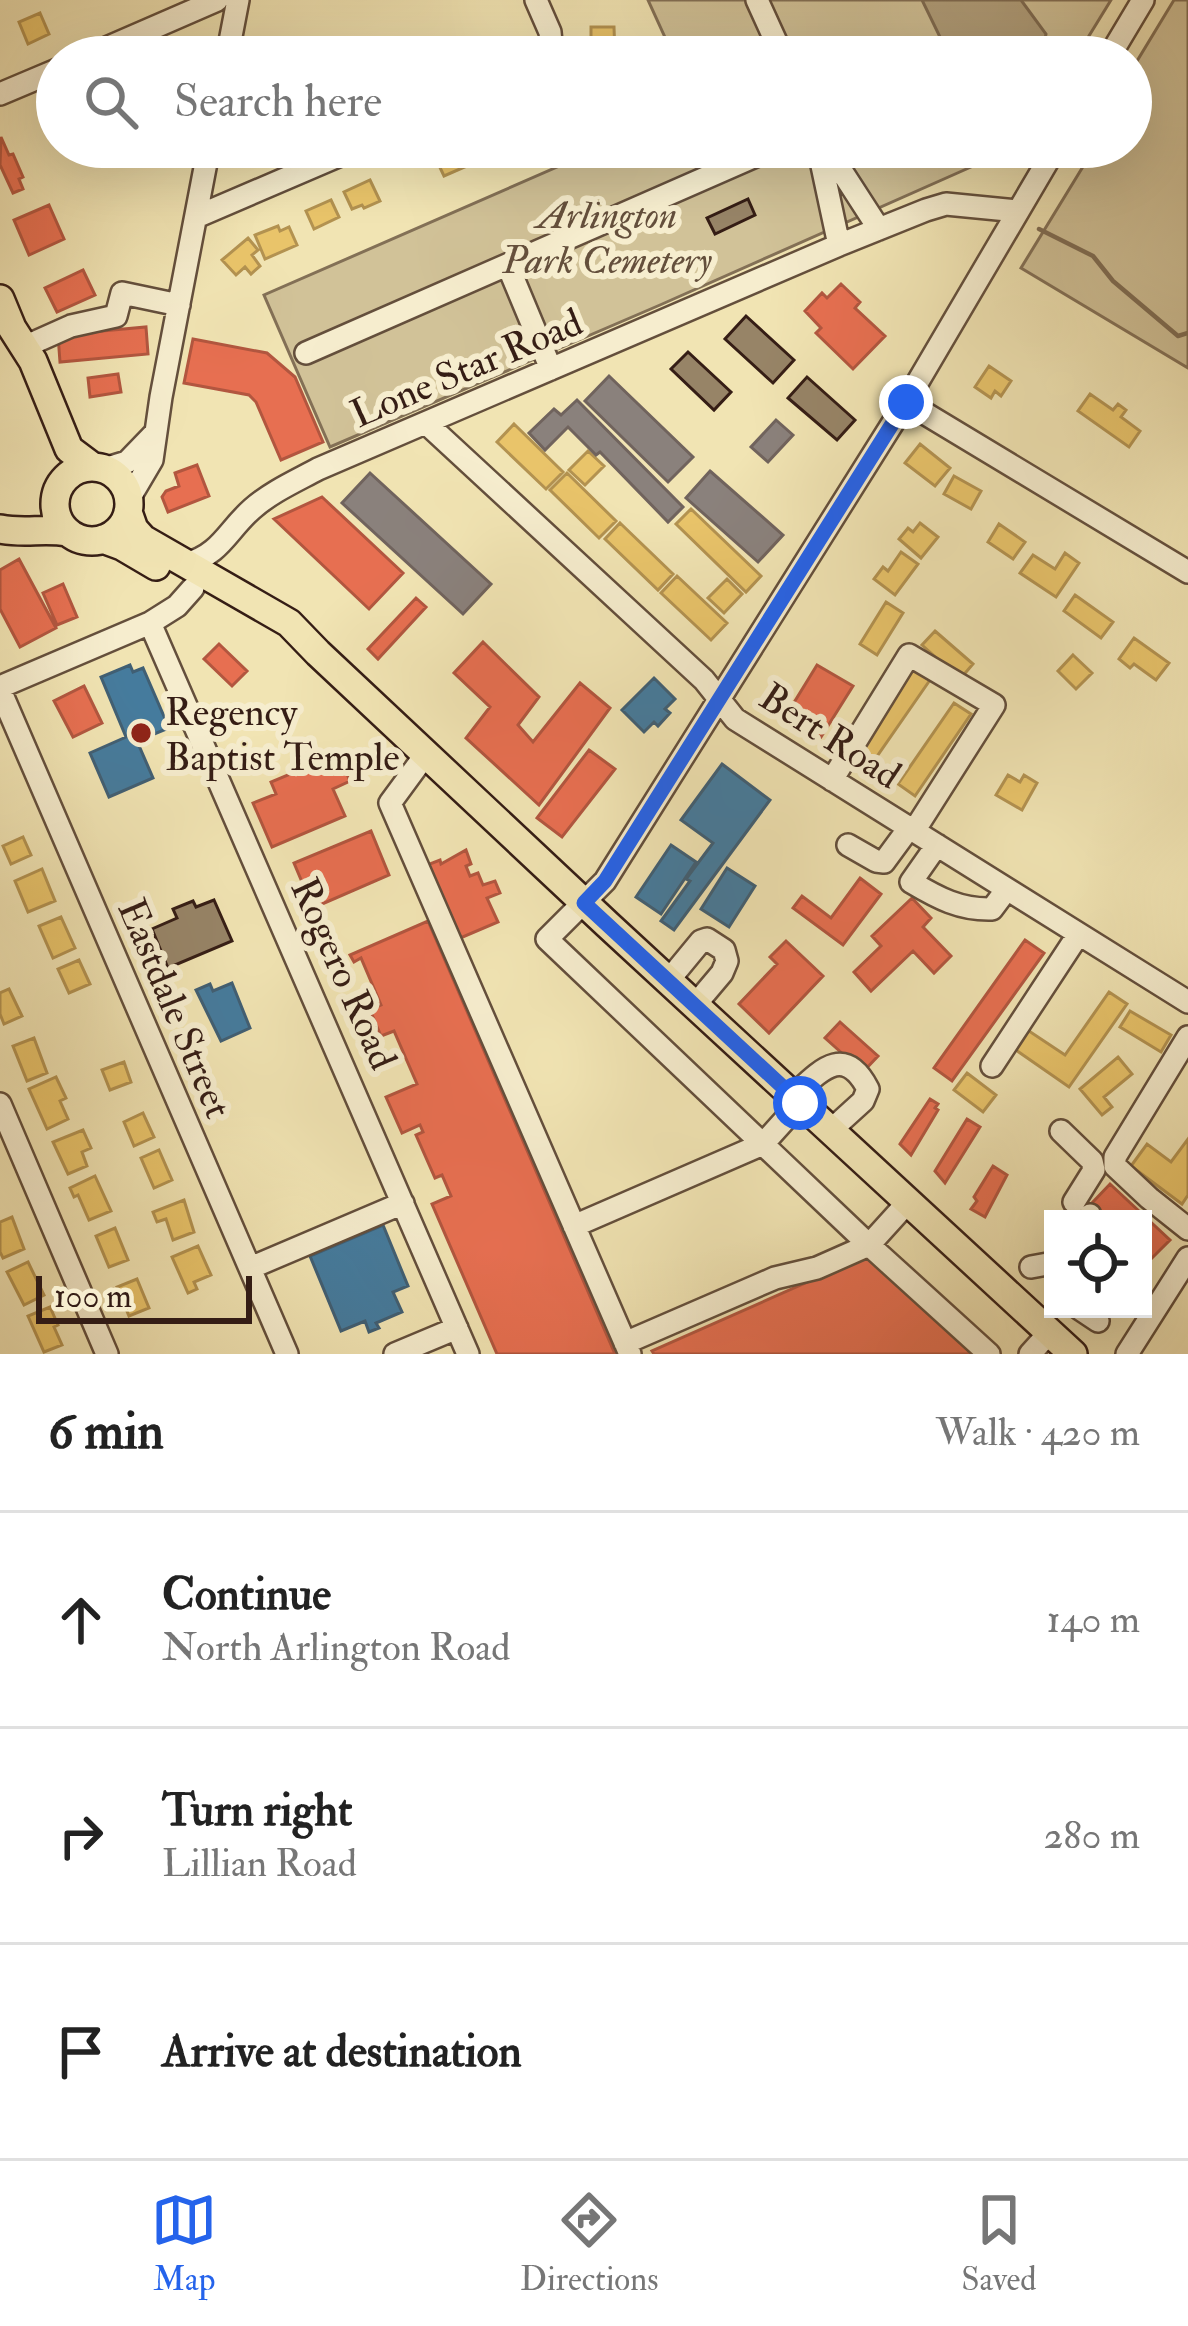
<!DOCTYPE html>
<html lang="en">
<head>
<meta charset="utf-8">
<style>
  :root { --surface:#fff; --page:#f2f2f2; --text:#222; --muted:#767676; --line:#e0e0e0; --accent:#2563eb }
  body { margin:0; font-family:"IM FELL Double Pica",serif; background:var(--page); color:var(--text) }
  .controls { position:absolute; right:36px; bottom:36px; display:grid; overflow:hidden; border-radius:0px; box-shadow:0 12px 48px #0002 }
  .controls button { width:108px; height:108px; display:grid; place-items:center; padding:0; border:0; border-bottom:3px solid var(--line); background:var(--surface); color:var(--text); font:60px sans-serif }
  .scale { position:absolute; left:36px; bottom:30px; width:216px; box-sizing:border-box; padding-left:12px; border:6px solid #351d15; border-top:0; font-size:33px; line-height:42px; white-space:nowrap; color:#351d15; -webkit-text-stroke:9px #f6edce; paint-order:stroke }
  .stop { position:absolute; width:36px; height:36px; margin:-27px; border:9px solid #2563eb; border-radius:50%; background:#fff }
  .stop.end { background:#2563eb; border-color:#fff; box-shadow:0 3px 12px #0008 }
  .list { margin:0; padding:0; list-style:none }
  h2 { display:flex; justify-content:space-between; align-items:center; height:156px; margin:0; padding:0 48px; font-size:51px }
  h2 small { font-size:39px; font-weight:400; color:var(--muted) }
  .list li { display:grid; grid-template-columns:78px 1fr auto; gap:36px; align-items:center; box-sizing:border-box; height:216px; padding:0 48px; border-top:3px solid var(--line) }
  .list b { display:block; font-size:45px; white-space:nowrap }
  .list p { margin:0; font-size:39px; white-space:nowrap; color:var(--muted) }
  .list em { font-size:39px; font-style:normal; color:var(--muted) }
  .icon { flex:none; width:66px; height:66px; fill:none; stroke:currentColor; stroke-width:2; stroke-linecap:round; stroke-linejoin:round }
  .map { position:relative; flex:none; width:1188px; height:1354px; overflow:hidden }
  .search { position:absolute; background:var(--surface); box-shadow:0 12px 48px #0002; left:36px; right:36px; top:36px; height:132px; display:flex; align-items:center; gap:30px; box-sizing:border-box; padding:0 42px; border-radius:66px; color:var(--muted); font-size:45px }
  .sheet { height:804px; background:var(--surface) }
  nav { display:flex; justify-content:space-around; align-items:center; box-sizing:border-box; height:168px; border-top:3px solid var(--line); background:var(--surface); font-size:33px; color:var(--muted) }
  nav a { display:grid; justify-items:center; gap:6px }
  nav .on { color:var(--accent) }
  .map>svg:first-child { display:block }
</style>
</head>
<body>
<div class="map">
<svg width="1188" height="1354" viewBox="0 0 1188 1354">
  <rect width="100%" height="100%" fill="#f1e4b3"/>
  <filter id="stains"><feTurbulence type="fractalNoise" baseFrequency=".00167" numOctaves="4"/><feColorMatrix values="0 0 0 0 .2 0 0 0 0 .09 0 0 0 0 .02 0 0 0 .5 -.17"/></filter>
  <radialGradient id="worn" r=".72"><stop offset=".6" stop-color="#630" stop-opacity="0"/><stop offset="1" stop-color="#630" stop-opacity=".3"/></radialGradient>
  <path fill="#d1c298" stroke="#837056" stroke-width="3" d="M 648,0 L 1111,0 L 1076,57 L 674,57 Z
    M 1174,0 L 1188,0 L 1188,368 L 1021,268 L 1095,147 L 1131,147 L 1131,71 Z
    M 603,147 L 1016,147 L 660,305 L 330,447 L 264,295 Z"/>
  <path fill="#b1a07d" stroke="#7f6c53" stroke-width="3" d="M 922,0 L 1021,0 L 1046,34 L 1041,57 L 945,57 L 941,39 Z"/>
  <path fill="#e9c46a" stroke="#b39250" stroke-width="3" d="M 40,13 L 49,34 L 28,44 L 19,22 Z
    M 591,27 L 614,27 L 615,55 L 591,55 Z
    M 458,147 L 467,166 L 444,176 L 435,157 Z
    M 475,147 L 512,147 L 516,156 L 496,164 L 492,154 L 480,159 Z
    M 370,180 L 380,201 L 364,208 L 362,205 L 352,209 L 344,192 Z
    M 331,200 L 339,217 L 314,229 L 306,211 Z
    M 278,226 L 280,231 L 289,227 L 297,245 L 265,259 L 255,235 Z
    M 248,238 L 258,250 L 252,255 L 260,266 L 251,274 L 245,267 L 236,275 L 222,260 Z
    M 989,366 L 1011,381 L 1001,396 L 995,391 L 991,398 L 975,387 Z
    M 1090,394 L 1113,410 L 1118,404 L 1126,410 L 1121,417 L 1140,431 L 1129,447 L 1078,411 Z
    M 514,424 L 563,472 L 546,489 L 497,442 Z
    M 920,444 L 950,468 L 935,486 L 905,463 Z
    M 588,451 L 604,466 L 585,485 L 569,470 Z
    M 567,473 L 616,521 L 599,538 L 550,490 Z
    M 954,476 L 981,491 L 971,509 L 944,494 Z
    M 691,509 L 761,576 L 746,592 L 676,524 Z
    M 620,523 L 673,574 L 658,590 L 605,539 Z
    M 920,523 L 938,537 L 921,558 L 899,539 L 908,528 L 913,532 Z
    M 999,524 L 1025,542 L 1013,559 L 988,542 Z
    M 901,552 L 918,564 L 895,595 L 874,579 L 883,567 L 888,571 Z
    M 1065,553 L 1079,563 L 1056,597 L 1020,573 L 1033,555 L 1055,569 Z
    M 677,576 L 727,623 L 711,640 L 661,593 Z
    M 727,579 L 742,594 L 724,613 L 708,598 Z
    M 1075,595 L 1113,622 L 1101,638 L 1064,611 Z
    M 886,602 L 903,613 L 877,655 L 860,644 Z
    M 935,631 L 973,664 L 960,679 L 922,645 Z
    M 1134,638 L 1169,663 L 1156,680 L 1134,664 L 1130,668 L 1119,659 Z
    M 1073,655 L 1092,673 L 1076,689 L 1058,671 Z
    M 912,668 L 930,680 L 871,765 L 853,752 Z
    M 954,703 L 971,714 L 915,796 L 898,784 Z
    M 1008,775 L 1020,782 L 1024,775 L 1037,783 L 1022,810 L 996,795 Z
    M 23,837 L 31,855 L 11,864 L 3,846 Z
    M 42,869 L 55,901 L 28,912 L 15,881 Z
    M 61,917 L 75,948 L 53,958 L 39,926 Z
    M 79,960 L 90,984 L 69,993 L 58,969 Z
    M 9,989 L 22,1016 L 4,1024 L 0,1014 L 0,993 Z
    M 1109,992 L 1127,1004 L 1069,1087 L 1013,1048 L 1026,1029 L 1065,1055 Z
    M 1130,1011 L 1171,1035 L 1161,1052 L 1120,1027 Z
    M 34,1038 L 47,1073 L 27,1081 L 13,1046 Z
    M 1118,1057 L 1132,1074 L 1104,1097 L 1112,1107 L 1102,1115 L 1080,1089 Z
    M 124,1062 L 131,1082 L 110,1090 L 102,1070 Z
    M 967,1073 L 996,1095 L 983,1112 L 954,1090 Z
    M 56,1077 L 66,1098 L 60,1101 L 68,1119 L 47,1129 L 29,1089 Z
    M 143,1113 L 154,1137 L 134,1146 L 124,1122 Z
    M 83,1130 L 91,1148 L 82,1152 L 87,1166 L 68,1174 L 53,1142 Z
    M 1188,1139 L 1188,1195 L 1182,1204 L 1131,1166 L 1147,1144 L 1171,1162 Z
    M 159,1150 L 172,1180 L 154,1188 L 141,1158 Z
    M 95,1176 L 111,1211 L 89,1220 L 78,1195 L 74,1197 L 70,1188 Z
    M 184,1200 L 194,1232 L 173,1240 L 166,1219 L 157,1222 L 153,1212 Z
    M 12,1217 L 24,1249 L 3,1258 L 0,1252 L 0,1222 Z
    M 115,1228 L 128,1260 L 109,1267 L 96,1236 Z
    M 198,1246 L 211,1275 L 194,1282 L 197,1289 L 188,1293 L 172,1257 Z
    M 28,1262 L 44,1295 L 24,1305 L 7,1272 Z
    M 137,1279 L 149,1308 L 129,1316 L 117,1287 Z
    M 50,1307 L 58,1325 L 54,1327 L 62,1345 L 44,1352 L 28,1316 Z"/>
  <path fill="#e76f51" stroke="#b2563f" stroke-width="3" d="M 1,137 L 9,155 L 13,154 L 23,177 L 19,179 L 23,189 L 13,193 L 0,165 Z
    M 49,205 L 64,239 L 29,255 L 14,220 Z
    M 83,270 L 95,295 L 57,312 L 45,288 Z
    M 841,284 L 860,302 L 855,308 L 885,336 L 853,369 L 816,333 L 821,328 L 805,311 L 822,293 L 827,298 Z
    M 146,327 L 148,354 L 60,362 L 58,335 Z
    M 193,339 L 267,353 L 295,377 L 323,442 L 281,460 L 256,402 L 249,395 L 184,383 Z
    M 118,374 L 121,392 L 90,397 L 88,378 Z
    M 197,465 L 209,496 L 168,512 L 162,497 L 166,491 L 179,486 L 175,473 Z
    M 322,497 L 403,573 L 369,609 L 274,519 Z
    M 19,559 L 56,628 L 20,647 L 0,609 L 0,570 Z
    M 63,584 L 77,617 L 57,625 L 43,593 Z
    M 416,598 L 426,607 L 378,659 L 368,649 Z
    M 483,642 L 539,697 L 518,725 L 533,742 L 580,683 L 610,708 L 539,805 L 466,738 L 490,707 L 454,673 Z
    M 219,644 L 247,671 L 232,686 L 204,659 Z
    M 817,665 L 853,686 L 821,737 L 793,720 L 785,722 L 783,711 L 790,709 Z
    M 84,686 L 102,723 L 73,737 L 54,701 Z
    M 589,750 L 615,769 L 562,837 L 537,818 Z
    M 338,754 L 350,781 L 333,789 L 345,816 L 272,847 L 253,803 L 276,794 L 271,782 Z
    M 371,831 L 389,875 L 313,908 L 294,863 Z
    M 466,850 L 471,864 L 466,866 L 470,876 L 478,873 L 483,885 L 495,881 L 500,893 L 487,898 L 498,922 L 458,939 L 427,865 L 440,860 L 441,864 Z
    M 860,878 L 881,894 L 843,945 L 793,908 L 802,896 L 831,918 Z
    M 912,898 L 931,918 L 923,927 L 951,956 L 934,973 L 913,951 L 871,991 L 854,972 L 881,946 L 872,936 Z
    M 428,921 L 615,1354 L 497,1354 L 432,1204 L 451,1196 L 442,1175 L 435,1178 L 416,1135 L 423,1132 L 420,1125 L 402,1133 L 386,1097 L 417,1084 L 394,1031 L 381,1036 L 370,1010 L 381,1005 L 361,958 L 354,962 L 350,955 Z
    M 1025,940 L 1044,953 L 952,1081 L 934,1068 Z
    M 786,941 L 823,976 L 769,1033 L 739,1004 L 777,964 L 770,957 Z
    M 840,1022 L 878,1056 L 863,1072 L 825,1038 Z
    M 930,1099 L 938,1104 L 935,1108 L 938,1110 L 911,1155 L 900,1144 Z
    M 967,1119 L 980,1127 L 945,1183 L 935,1171 Z
    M 993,1166 L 1007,1175 L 985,1217 L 971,1209 L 977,1201 L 974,1197 Z
    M 1110,1184 L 1170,1240 L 1151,1259 L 1143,1251 L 1143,1219 L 1109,1219 L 1092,1203 Z
    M 866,1256 L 967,1348 L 970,1354 L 654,1354 L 652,1351 Z"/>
  <path fill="#457b9d" stroke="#405f74" stroke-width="3" d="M 130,665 L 133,672 L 143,668 L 169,728 L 137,741 L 153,778 L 109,797 L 90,753 L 126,737 L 101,677 Z
    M 654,678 L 675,699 L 665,709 L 670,713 L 658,726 L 654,722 L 644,732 L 622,710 Z
    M 722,764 L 770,800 L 674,930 L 661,921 L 690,881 L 686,879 L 713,843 L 681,820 Z
    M 671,845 L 696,862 L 661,914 L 636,897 Z
    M 727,868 L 755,886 L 729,927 L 701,909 Z
    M 232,983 L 250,1028 L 221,1041 L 196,990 L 210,984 L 213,991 Z
    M 383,1225 L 408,1286 L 393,1292 L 402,1312 L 376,1323 L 379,1328 L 369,1332 L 365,1321 L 341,1331 L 310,1256 Z"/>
  <path fill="#8a817c" stroke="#70635d" stroke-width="3" d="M 609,376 L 693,457 L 668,482 L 585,401 Z
    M 577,400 L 683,507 L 668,522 L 600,452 L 596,455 L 568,427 L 545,450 L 529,433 L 554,409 L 561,415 Z
    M 776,420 L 793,435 L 768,462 L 751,447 Z
    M 710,471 L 783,535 L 758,562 L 686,498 Z
    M 370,473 L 491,584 L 463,614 L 342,503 Z"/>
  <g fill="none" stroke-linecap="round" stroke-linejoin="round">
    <path stroke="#7f6c53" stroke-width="4.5" d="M 1039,229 L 1093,256 L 1113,281 L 1178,336 L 1188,333"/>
  </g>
  <path fill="#978467" stroke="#351d15" stroke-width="3" d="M 748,199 L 755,215 L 715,234 L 707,218 Z
    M 746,316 L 794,360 L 773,383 L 725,339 Z
    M 688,352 L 731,392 L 714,410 L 671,369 Z
    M 807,377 L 855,420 L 837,440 L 788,398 Z
    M 214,900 L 232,941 L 168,968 L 152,929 L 177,918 L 173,909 L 193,901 L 196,907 Z"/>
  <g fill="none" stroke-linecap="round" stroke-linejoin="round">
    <g stroke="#644f3c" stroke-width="26">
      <path id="minor" d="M 536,0 L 550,32 L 552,54 L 549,57
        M 757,0 L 783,57
        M 86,57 L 217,0
        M 227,57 L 238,0
        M 1109,57 L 1143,0
        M 0,94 L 57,70
        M 818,147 L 839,245
        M 826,147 L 879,229
        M 196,217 L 359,147
        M 508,266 L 551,369
        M 24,347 L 71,326 L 116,316 L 122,293 L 179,305
        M 306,353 L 776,147
        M 906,402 L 1188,572
        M 426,423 L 704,680 L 735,719 L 1188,1002
        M 104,469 L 127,462 L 155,433
        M 129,499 L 152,460 L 161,397 L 209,147
        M 186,564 C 221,554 227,531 252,509 C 271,492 296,481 318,469 L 839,245 L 926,210 L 946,204 L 1018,211
        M 150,623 L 468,1354
        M 0,687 L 150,623 L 177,606 L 193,588
        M 0,690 L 287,1354
        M 426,754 L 390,803 L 630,1354
        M 832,780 L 909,655 L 994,705 L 914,831
        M 848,845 L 876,861 L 884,862 L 909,828
        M 937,845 L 911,882 C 938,898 960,910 992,909 L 1007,889
        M 668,981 L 701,941 L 707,939 L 724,950 L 727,961 L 722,973 L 695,1005
        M 1188,1037 L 1115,1157 L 1115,1166 L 1149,1198 L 1188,1229
        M 992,1066 L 1078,935
        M 793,1096 C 820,1071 844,1043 868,1089 L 863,1101 L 830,1131
        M 0,1104 L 107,1354
        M 1061,1131 L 1092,1161 L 1094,1170 L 1074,1202
        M 1088,1219 L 1090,1215
        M 574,1226 L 763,1144 L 800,1103
        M 1031,1267 L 1053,1263
        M 250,1268 L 403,1203
        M 1080,1309 L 1098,1321
        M 625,1343 L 775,1278 L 817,1268 L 869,1245 L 908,1202
        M 395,1354 L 457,1328
        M 989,1354 L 869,1245 L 547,939 L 605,881 L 906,402 L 1056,147
        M 1030,1354 L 1049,1333
        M 1127,1354 L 1188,1258"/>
    </g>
    <g stroke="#351d15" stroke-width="32">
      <path id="major" d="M 0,299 L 12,328 L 33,361 L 69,449 L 93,467
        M55 504a37 37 0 1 1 74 0a37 37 0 1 1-74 0Z
        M 128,512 L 134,529 L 143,539 L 289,623 L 318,653 L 608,925 L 1073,1354
        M 0,529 C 23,534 44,528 67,532
        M 103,539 L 122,546 L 156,566"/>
    </g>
    <use href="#minor" stroke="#f6edce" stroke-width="21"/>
    <use href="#major" stroke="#f1e4b3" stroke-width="27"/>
  </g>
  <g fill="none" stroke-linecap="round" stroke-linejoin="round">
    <path stroke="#2563eb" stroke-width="15" d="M 800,1103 L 584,903 L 605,881 L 906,402"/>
  </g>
  <circle fill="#8f2418" stroke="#f6edce" stroke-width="4.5" cx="141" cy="733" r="12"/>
  <g text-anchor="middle" stroke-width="12" stroke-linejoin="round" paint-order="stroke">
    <g font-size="39" font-style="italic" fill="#644f3c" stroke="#f6edce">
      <text x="607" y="228">Arlington<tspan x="607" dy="45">Park Cemetery</tspan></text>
    </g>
    <g font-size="39" fill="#351d15" stroke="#f6edce">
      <text transform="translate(466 367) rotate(-23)" y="14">Lone Star Road</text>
      <text transform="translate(831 735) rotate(33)" y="14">Bert Road</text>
      <text transform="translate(345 973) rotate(66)" y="14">Rogero Road</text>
      <text transform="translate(176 1008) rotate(67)" y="14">Eastdale Street</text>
    </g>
    <g font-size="39" fill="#351d15" stroke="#f6edce" text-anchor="start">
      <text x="165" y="725">Regency<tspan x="165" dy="45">Baptist Temple</tspan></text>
    </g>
  </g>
  <rect width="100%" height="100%" filter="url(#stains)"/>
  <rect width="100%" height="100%" fill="url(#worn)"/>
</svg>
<div class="controls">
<button><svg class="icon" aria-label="locate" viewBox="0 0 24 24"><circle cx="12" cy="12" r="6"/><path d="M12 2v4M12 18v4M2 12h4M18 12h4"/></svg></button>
</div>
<div class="scale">100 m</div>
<div class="stop" style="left:800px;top:1103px"></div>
<div class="stop end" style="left:906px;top:402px"></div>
<div class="search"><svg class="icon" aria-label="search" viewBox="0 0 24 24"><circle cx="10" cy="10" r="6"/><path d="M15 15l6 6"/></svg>Search here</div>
</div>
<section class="sheet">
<h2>6 min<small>Walk · 420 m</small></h2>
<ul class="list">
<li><svg class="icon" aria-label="ahead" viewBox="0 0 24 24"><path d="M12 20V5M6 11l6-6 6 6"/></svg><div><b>Continue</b><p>North Arlington Road</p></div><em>140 m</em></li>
<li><svg class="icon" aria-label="right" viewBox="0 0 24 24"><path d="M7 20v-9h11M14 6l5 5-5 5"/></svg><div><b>Turn right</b><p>Lillian Road</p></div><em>280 m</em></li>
<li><svg class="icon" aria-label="arrive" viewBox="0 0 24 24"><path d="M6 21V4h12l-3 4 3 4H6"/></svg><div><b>Arrive at destination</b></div></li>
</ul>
</section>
<nav>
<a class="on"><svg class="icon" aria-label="map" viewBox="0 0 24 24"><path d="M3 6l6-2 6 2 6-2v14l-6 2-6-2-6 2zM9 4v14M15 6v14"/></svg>Map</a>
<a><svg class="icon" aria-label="directions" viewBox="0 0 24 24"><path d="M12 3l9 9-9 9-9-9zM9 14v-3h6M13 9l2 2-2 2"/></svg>Directions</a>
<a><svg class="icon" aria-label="saved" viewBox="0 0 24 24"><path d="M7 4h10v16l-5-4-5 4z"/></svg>Saved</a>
</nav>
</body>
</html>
